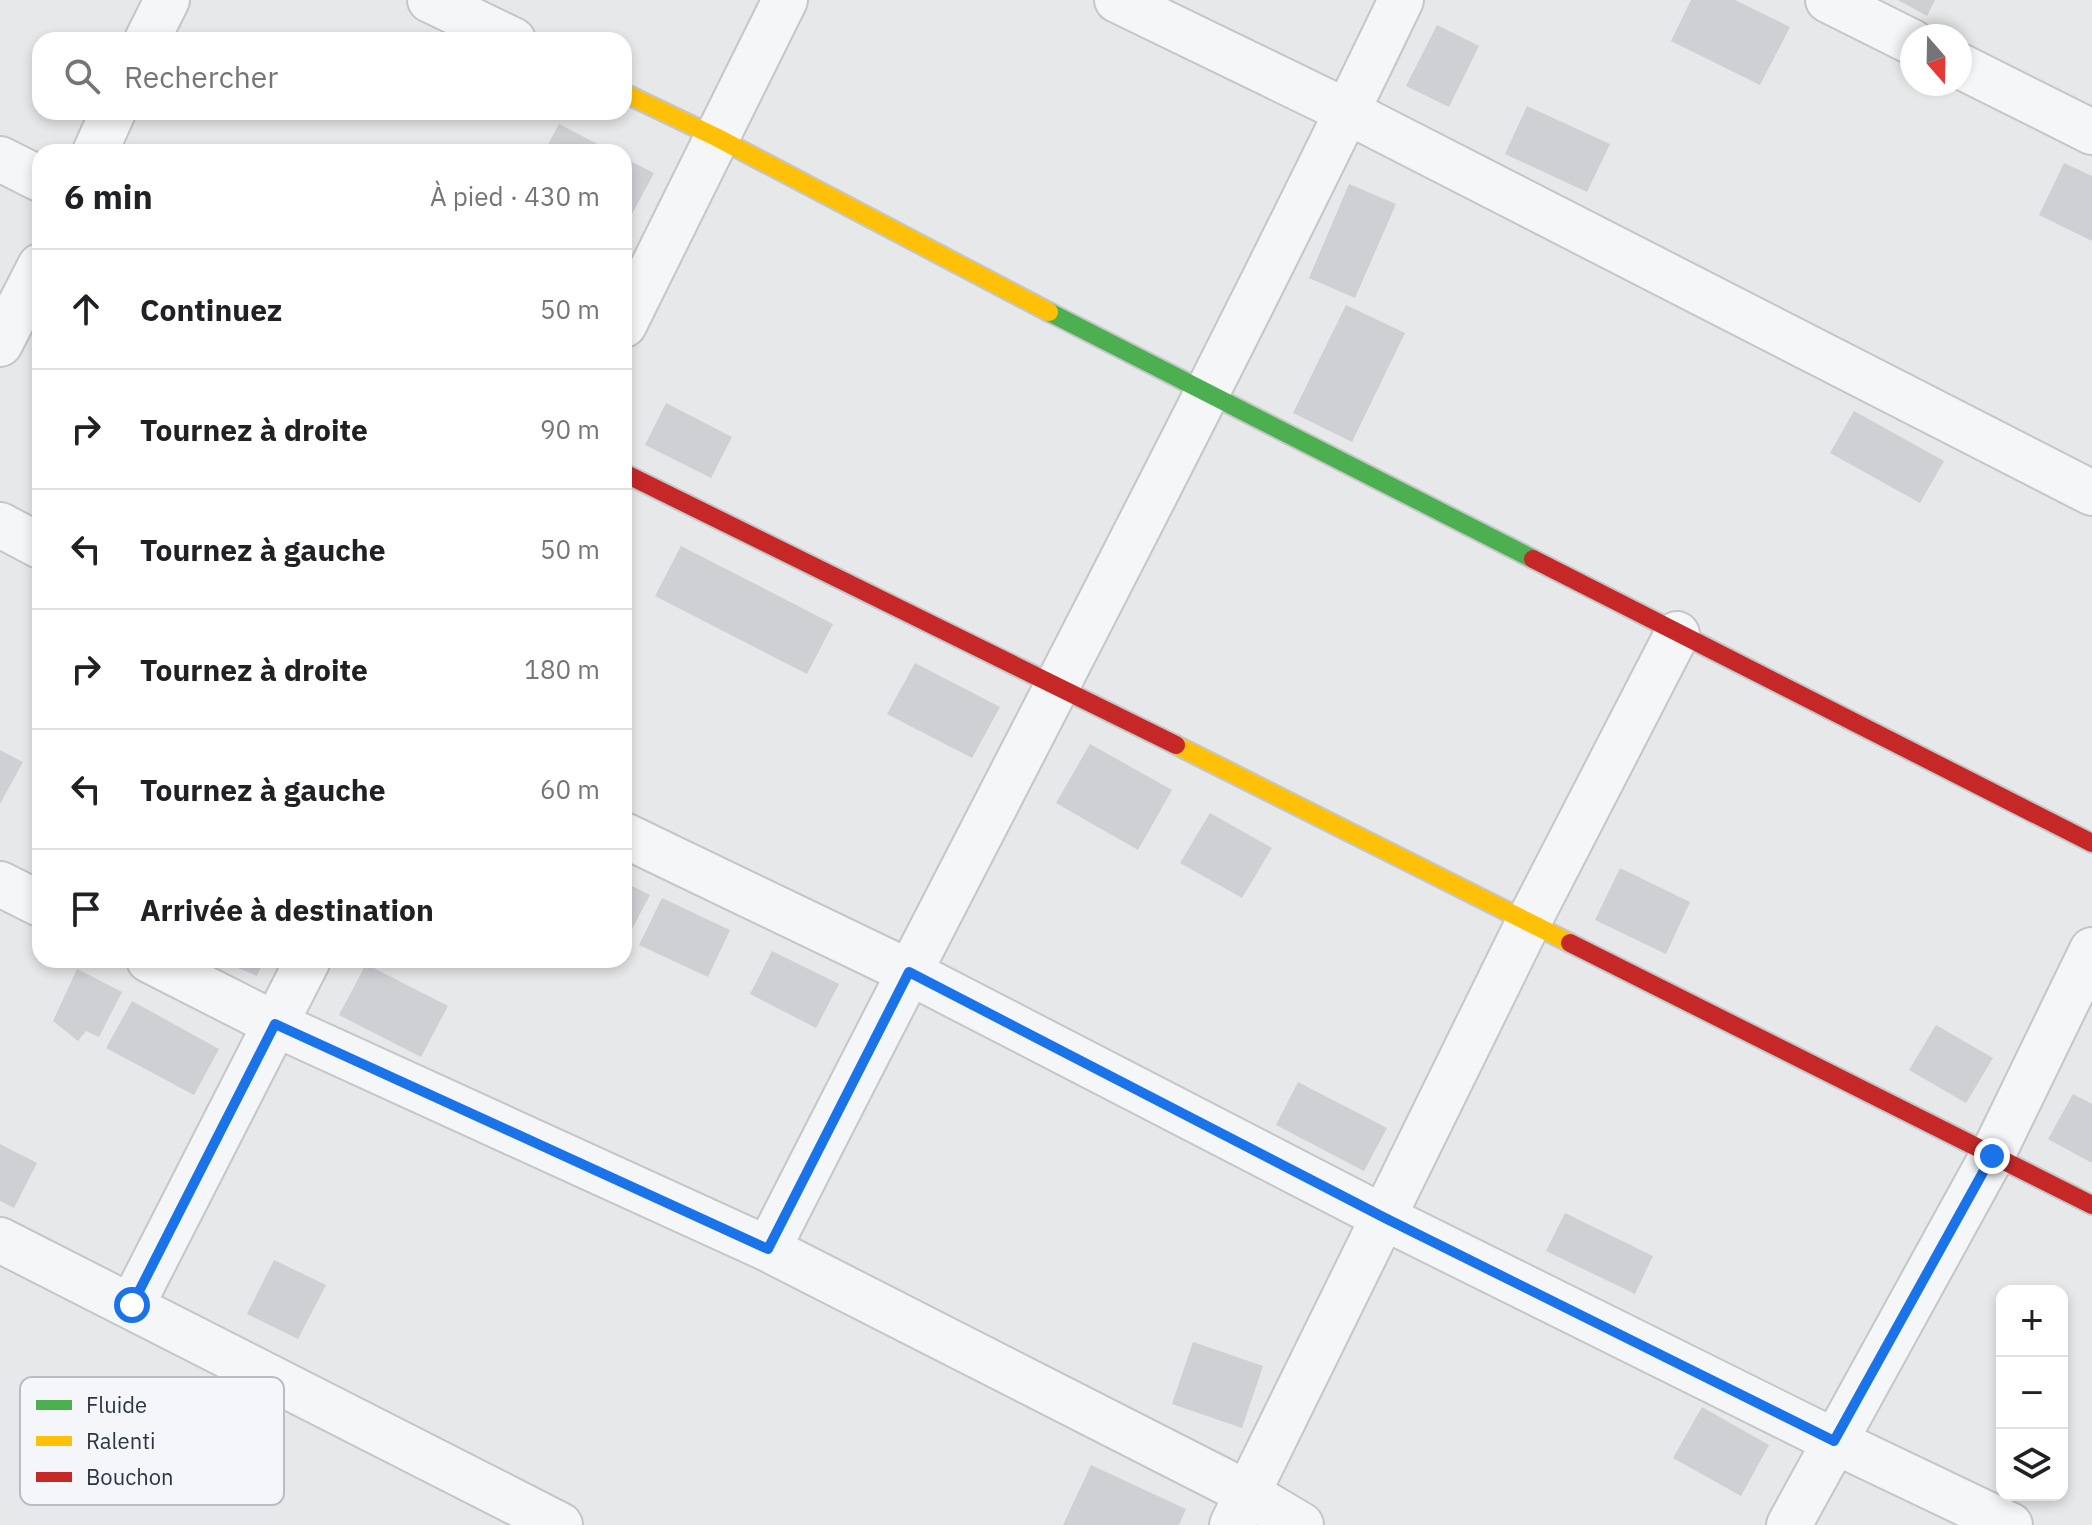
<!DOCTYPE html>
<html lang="fr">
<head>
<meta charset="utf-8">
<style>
  :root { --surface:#fff; --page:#f2f2f2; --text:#202124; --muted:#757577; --line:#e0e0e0 }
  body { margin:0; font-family:"IBM Plex Sans",sans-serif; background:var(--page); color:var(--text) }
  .controls { position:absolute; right:24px; bottom:24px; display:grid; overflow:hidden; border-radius:16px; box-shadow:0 4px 12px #0003 }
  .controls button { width:72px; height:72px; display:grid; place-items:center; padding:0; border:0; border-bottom:2px solid var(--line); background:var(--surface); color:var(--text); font:40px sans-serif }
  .compass { position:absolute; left:1900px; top:24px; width:72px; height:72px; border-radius:50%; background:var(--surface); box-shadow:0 4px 12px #0003; rotate:160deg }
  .stop { position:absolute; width:24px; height:24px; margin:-18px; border:6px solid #1a73e8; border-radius:50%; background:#fff }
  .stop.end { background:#1a73e8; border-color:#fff; box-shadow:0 2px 8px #0008 }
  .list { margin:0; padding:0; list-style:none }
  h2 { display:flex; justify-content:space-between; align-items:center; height:104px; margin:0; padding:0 32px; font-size:34px }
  h2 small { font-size:26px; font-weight:400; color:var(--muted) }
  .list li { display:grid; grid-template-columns:52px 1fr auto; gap:24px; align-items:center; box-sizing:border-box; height:120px; padding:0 32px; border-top:2px solid var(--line) }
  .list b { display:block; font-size:30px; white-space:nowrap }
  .list em { font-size:26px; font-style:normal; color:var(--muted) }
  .icon { flex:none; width:44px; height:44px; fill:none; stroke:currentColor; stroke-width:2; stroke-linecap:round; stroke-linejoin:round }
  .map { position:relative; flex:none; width:2092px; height:1525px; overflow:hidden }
  .search { position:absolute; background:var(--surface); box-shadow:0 4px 12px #0003; left:32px; top:32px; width:600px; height:88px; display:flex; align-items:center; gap:20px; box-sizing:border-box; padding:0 28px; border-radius:24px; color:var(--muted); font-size:30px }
  .panel { position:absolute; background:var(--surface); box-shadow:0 4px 12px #0003; left:32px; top:144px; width:600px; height:824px; border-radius:24px }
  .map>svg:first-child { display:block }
</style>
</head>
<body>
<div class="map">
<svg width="2092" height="1525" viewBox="0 0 2092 1525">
  <rect width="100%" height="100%" fill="#e6e8ea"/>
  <path fill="#ced0d3" d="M 1691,0 L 1735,0 L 1790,27 L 1760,85 L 1671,41 Z
    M 1898,0 L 1935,0 L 1927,16 Z
    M 1437,25 L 1479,46 L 1449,107 L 1406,86 Z
    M 1527,106 L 1610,144 L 1587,192 L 1505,154 Z
    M 559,124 L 613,152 L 544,152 Z
    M 624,158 L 654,173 L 624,229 Z
    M 2064,163 L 2092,176 L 2092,241 L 2039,215 Z
    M 1349,184 L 1396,204 L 1355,298 L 1309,278 Z
    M 1346,305 L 1405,333 L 1352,442 L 1293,413 Z
    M 666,403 L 732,437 L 711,478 L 645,445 Z
    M 1854,411 L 1944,461 L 1920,503 L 1830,453 Z
    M 681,546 L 833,624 L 807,674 L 655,596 Z
    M 915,663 L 1000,707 L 972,758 L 887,714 Z
    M 1090,744 L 1172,790 L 1138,850 L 1056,803 Z
    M 0,750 L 23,762 L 0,804 Z
    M 1210,813 L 1272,848 L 1242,898 L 1180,863 Z
    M 1620,868 L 1690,902 L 1666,954 L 1595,920 Z
    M 624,882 L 650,895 L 624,944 Z
    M 662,898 L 730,930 L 708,977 L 639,945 Z
    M 772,951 L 839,984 L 816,1028 L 750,994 Z
    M 219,960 L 264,960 L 257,976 Z
    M 366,964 L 448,1006 L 421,1057 L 339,1015 Z
    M 77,969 L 122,992 L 99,1037 L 86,1031 L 78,1041 L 53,1021 Z
    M 132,1001 L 219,1049 L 194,1095 L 106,1048 Z
    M 1936,1025 L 1993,1058 L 1966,1103 L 1909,1070 Z
    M 1298,1082 L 1387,1128 L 1364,1171 L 1276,1125 Z
    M 2073,1094 L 2092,1104 L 2092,1163 L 2048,1139 Z
    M 0,1144 L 37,1163 L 14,1208 L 0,1201 Z
    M 1565,1213 L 1653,1256 L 1635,1294 L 1546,1251 Z
    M 274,1260 L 326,1285 L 298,1339 L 247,1314 Z
    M 1193,1342 L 1263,1366 L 1242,1428 L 1172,1404 Z
    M 1702,1407 L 1769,1445 L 1741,1496 L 1673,1458 Z
    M 1091,1465 L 1186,1509 L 1179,1525 L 1063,1525 Z"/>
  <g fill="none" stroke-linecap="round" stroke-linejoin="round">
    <g stroke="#c4c6c8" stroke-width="48">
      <path id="street" d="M 430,0 L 513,40
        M 1117,0 L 1348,112 L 2092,493
        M 1828,0 L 1912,42
        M 147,40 L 167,0
        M 1960,66 L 2092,132
        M 95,152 L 113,112
        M 0,159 L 40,179
        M 624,325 L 785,0
        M 0,344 L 40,266
        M 0,525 L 40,546
        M 624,835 L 909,972 L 1385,1218 L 1834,1441 L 2010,1525
        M 0,884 L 40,904
        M 149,960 L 275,1024 L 768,1249 L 1249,1494 L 1301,1525
        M 0,1240 L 560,1525
        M 768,1249 C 979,832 1199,421 1401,0
        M 132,1305 L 308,960
        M 1232,1525 L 1528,923 L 1677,634
        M 1789,1525 L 1992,1156 L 2092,950"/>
    </g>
    <g stroke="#c4c6c8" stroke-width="22">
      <path id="fast" d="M 1049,312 L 1533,559"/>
    </g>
    <g stroke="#c4c6c8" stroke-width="22">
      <path id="slow" d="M 624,93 L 716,137 L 1049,312
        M 1176,745 L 1570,943"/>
    </g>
    <g stroke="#c4c6c8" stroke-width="22">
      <path id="jam" d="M 624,473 L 1176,745
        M 1533,559 L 2092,843
        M 1570,943 L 2092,1205"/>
    </g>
    <use href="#street" stroke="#f5f6f7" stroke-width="44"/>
    <use href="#fast" stroke="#4caf50" stroke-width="18"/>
    <use href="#slow" stroke="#ffc107" stroke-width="18"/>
    <use href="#jam" stroke="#c62828" stroke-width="18"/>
  </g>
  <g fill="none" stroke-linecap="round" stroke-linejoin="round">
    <path stroke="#1a73e8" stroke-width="10" d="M 132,1305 L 275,1024 L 768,1249 L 909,972 L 1385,1218 L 1834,1441 L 1992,1156"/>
  </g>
  <rect x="20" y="1377" width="264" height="128" rx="12" fill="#f4f6f9" stroke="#b8bcc3" stroke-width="2"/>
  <rect x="36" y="1400" width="36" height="10" fill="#4caf50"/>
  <rect x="36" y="1436" width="36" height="10" fill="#ffc107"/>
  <rect x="36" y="1472" width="36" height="10" fill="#c62828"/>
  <g font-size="22" fill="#2b3445">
    <text x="86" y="1413">Fluide</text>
    <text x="86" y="1449">Ralenti</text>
    <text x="86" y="1485">Bouchon</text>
  </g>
</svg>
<div class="controls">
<button>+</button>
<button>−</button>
<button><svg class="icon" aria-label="layers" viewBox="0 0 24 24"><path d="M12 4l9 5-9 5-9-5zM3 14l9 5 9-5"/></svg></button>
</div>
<svg class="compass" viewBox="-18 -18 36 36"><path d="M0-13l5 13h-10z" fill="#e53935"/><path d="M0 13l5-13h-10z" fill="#757577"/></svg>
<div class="stop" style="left:132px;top:1305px"></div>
<div class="stop end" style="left:1992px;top:1156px"></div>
<div class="search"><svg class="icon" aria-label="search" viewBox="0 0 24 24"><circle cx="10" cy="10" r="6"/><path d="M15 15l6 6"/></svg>Rechercher</div>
<section class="panel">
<h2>6 min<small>À pied · 430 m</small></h2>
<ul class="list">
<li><svg class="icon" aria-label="ahead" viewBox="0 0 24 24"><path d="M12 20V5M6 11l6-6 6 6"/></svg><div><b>Continuez</b></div><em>50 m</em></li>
<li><svg class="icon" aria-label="right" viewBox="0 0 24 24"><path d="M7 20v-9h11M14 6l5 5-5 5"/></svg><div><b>Tournez à droite</b></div><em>90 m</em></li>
<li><svg class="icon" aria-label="left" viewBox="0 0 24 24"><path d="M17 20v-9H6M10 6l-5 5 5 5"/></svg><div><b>Tournez à gauche</b></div><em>50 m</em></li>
<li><svg class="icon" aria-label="right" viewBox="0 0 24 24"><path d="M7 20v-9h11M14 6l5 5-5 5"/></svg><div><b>Tournez à droite</b></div><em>180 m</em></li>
<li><svg class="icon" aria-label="left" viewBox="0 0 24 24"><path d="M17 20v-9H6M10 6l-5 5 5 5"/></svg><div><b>Tournez à gauche</b></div><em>60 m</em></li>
<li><svg class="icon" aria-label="arrive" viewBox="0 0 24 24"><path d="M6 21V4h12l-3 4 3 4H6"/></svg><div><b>Arrivée à destination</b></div></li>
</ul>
</section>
</div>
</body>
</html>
